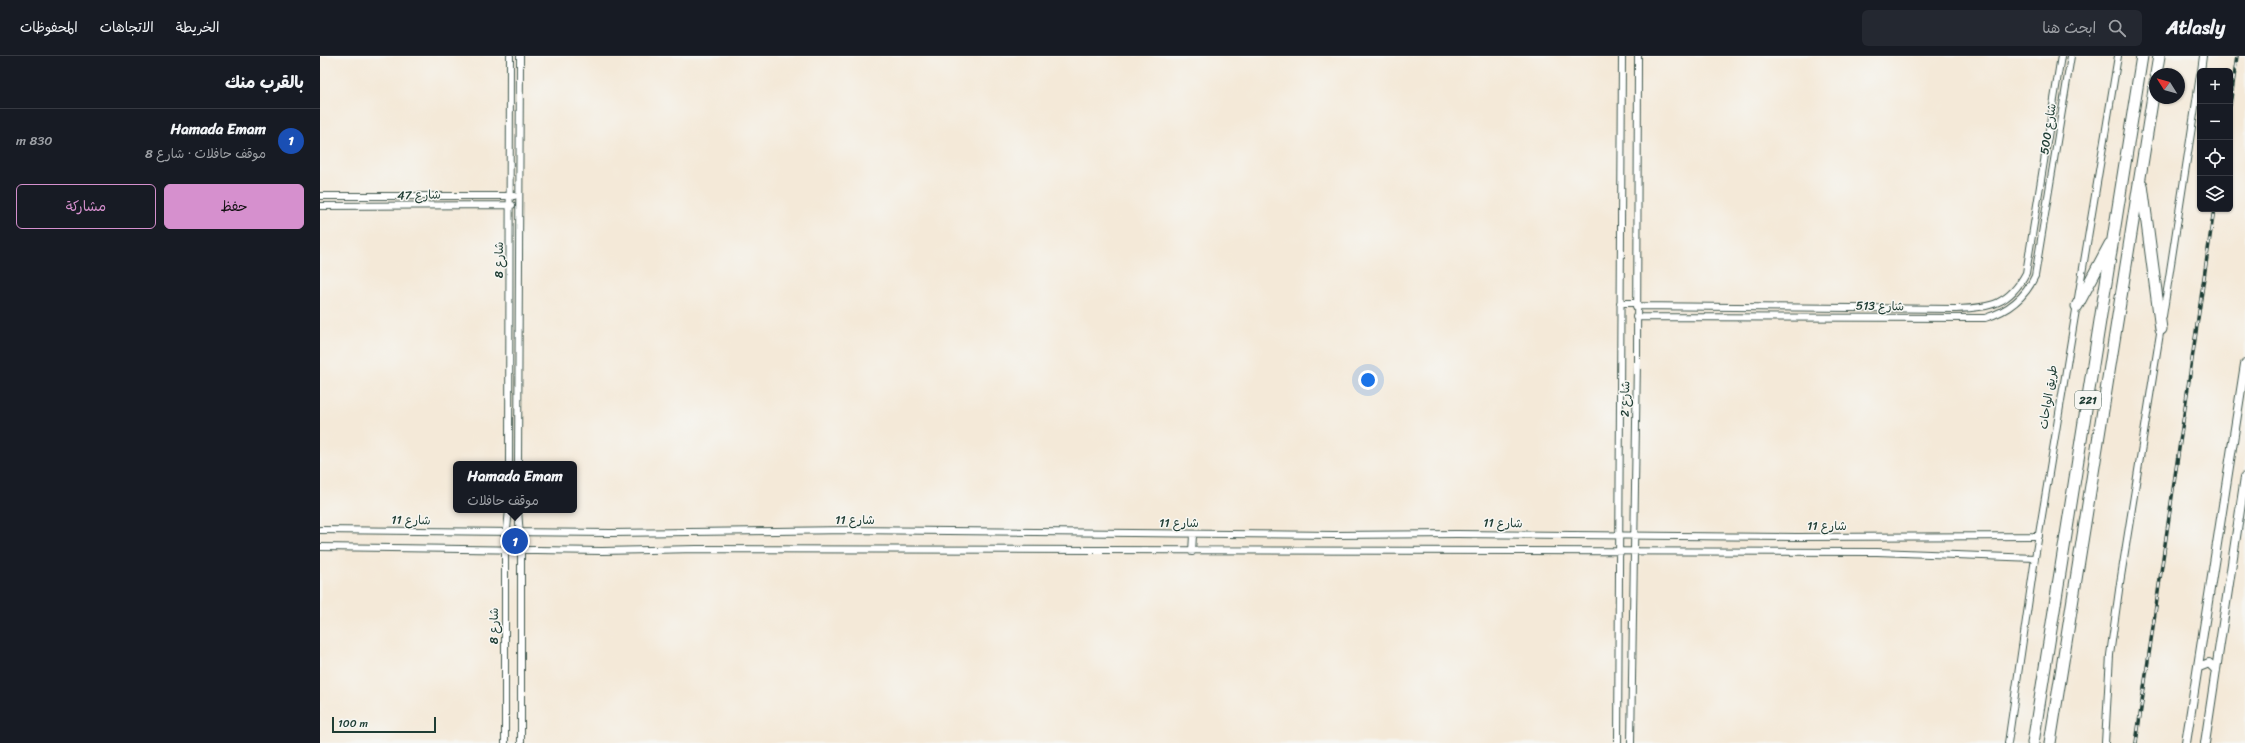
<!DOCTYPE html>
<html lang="ar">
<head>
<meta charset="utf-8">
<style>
  :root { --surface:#171b24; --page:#242831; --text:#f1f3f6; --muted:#9ea1a6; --line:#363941; --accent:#d690ce }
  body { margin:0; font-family:Sriracha,"Playpen Sans Arabic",sans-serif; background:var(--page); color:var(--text); direction:rtl }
  .controls { position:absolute; right:12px; top:12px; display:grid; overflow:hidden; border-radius:6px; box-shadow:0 1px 3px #0004 }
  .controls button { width:36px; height:36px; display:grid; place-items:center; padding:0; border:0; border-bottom:1px solid var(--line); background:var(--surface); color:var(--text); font:20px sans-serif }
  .compass { position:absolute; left:1829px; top:12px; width:36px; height:36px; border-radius:50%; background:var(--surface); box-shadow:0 1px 3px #0004; rotate:307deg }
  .scale { position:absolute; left:12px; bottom:10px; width:104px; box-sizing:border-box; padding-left:4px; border:2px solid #1f3d34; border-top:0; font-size:11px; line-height:14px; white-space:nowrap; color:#1f3d34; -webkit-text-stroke:3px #f6f6f2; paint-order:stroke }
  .you { position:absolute; left:1048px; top:324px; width:14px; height:14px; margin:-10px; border:3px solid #fff; border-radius:50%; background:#1a73e8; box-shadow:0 0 0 6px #1a73e833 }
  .badge { display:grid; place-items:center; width:26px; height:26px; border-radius:50%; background:var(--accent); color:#fff; font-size:13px; font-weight:700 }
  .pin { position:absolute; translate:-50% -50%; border:2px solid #fff; box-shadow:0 1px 4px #0006 }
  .popup { position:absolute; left:133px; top:405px; width:124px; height:52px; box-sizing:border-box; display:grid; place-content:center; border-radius:6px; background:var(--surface); filter:drop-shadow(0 1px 3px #0005); font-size:13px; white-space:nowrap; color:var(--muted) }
  .popup b { font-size:15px; color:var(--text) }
  .popup::after { content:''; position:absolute; left:50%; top:100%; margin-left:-8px; border:8px solid transparent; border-top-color:var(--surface) }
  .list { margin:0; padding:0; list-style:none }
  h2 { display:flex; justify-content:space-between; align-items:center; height:52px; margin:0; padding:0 16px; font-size:17px }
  h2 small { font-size:13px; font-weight:400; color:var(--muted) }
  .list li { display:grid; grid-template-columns:26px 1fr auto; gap:12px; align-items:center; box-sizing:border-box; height:64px; padding:0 16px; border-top:1px solid var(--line) }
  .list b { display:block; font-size:15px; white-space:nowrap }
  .list p { margin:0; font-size:13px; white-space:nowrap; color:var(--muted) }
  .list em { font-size:13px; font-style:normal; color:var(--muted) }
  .actions { display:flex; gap:8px; padding:12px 16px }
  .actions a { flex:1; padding:9px 0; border:1px solid var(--accent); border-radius:6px; text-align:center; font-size:14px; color:var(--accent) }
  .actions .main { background:var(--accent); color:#111 }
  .icon { flex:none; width:22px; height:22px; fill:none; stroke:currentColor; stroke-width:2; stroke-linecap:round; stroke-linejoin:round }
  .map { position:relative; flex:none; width:1925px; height:687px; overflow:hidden; direction:ltr }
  header { display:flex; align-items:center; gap:24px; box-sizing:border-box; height:56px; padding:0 20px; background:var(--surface); border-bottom:1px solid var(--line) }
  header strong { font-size:19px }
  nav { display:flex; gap:22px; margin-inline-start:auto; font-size:14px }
  .search { width:280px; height:36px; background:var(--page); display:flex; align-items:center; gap:10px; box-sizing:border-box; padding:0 14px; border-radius:6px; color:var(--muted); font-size:15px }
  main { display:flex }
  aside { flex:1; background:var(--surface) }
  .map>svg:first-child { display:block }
</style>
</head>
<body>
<header>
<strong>Atlasly</strong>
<div class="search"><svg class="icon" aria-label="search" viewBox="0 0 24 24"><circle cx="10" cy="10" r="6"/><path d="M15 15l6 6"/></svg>ابحث هنا</div>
<nav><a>الخريطة</a><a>الاتجاهات</a><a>المحفوظات</a></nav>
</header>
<main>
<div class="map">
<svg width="1925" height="687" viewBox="0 0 1925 687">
  <rect width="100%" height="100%" fill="#f6f6f2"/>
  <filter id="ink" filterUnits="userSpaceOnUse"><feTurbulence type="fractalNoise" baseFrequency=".025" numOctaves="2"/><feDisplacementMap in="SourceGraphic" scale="8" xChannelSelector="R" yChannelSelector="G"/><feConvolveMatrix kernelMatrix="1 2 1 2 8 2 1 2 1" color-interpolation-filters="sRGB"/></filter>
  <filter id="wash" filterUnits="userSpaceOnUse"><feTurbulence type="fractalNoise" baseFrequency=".012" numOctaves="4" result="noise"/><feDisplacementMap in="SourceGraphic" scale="16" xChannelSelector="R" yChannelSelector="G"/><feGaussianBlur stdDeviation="0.9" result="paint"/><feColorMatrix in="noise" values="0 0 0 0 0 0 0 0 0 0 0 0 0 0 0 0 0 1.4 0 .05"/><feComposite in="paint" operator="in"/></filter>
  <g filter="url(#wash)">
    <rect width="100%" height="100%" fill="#f4e9d8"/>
  </g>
  <g filter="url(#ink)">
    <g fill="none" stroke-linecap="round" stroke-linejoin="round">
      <g stroke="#3f574d" stroke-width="8">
        <path id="minor" d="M 1881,15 L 1883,0
          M 0,140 L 194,140
          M 0,150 L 192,149
          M 1300,247 L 1316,247
          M 1316,250 L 1636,253 C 1670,252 1689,249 1706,217 L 1741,0
          M 1843,260 L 1880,19
          M 1316,261 L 1665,262 C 1689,255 1705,242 1715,220 L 1751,0
          M 189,408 L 190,0
          M 198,408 L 200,0
          M 198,454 L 201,492 L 201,687
          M 0,474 L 291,477 L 529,474 L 1014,479 L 1137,478 L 1477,481 L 1719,480
          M 0,491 L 282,495 L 377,493 L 1557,496 L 1715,502
          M 872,496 L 873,479
          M 185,687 L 185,492 L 189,454
          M 1298,687 L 1302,0
          M 1311,687 L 1317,304 L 1318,0
          M 1688,687 L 1715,502 L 1798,0
          M 1785,687 L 1790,599 L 1800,527 L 1841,271"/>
      </g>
      <g stroke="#3f574d" stroke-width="10">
        <path id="tertiary" d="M 1879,611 L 1889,607 L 1896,614
          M 1866,687 L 1925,308
          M 1885,687 L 1925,421"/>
      </g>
      <g stroke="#3f574d" stroke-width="13">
        <path id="trunk" d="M 1836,18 L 1839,0
          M 1822,129 L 1841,273
          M 1757,250 L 1790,188
          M 1713,687 L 1822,0
          M 1730,687 L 1835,27"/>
      </g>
      <use href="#minor" stroke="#fff" stroke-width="6"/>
      <use href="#tertiary" stroke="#fff" stroke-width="8"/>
      <use href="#trunk" stroke="#fff" stroke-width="11"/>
      <g stroke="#1f3d34" stroke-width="3.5">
        <path id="rail" d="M 1910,49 L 1917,0
          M 1816,687 L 1894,153"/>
      </g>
      <use href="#rail" stroke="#f6f6f2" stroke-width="2" stroke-dasharray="6" stroke-linecap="butt"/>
    </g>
  </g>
  <g text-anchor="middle" stroke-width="3" stroke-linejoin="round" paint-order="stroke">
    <rect fill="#f6f6f2" stroke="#60746d" stroke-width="1" x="1755" y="335" width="26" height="18" rx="3"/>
    <g font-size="11" font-weight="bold" fill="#1f3d34">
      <text x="1768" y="348">221</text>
    </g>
    <g font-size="12" fill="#1f3d34" stroke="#f6f6f2">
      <text transform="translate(1728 73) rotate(-81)" y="4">شارع 500</text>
      <text transform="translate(99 139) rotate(-1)" y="4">شارع 47</text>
      <text transform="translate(179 204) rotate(-90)" y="4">شارع 8</text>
      <text transform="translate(1560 250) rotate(1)" y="4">شارع 513</text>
      <text transform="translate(1728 341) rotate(-81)" y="4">طريق الواحات</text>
      <text transform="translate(1305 343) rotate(-89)" y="4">شارع 2</text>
      <text transform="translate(91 464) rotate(1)" y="4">شارع 11</text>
      <text x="535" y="468">شارع 11</text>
      <text x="859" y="471">شارع 11</text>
      <text transform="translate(1183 467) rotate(1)" y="4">شارع 11</text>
      <text x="1507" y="474">شارع 11</text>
      <text transform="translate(174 570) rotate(-90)" y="4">شارع 8</text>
    </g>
  </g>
</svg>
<div class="controls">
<button>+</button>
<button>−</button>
<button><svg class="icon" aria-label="locate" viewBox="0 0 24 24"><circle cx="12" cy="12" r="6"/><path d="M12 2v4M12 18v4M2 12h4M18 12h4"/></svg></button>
<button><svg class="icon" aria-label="layers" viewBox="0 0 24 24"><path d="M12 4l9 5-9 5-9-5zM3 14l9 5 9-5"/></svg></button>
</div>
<svg class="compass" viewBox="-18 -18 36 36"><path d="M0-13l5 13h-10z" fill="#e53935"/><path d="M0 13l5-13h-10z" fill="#9ea1a6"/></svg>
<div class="scale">100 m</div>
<div class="you"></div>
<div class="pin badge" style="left:195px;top:485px;background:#1a4fb4">1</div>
<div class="popup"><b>Hamada Emam</b>موقف حافلات</div>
</div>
<aside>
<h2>بالقرب منك<small></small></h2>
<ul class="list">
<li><span class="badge" style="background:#1a4fb4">1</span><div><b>Hamada Emam</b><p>موقف حافلات · شارع 8</p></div><em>830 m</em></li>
</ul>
<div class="actions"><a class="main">حفظ</a><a>مشاركة</a></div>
</aside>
</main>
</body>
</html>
